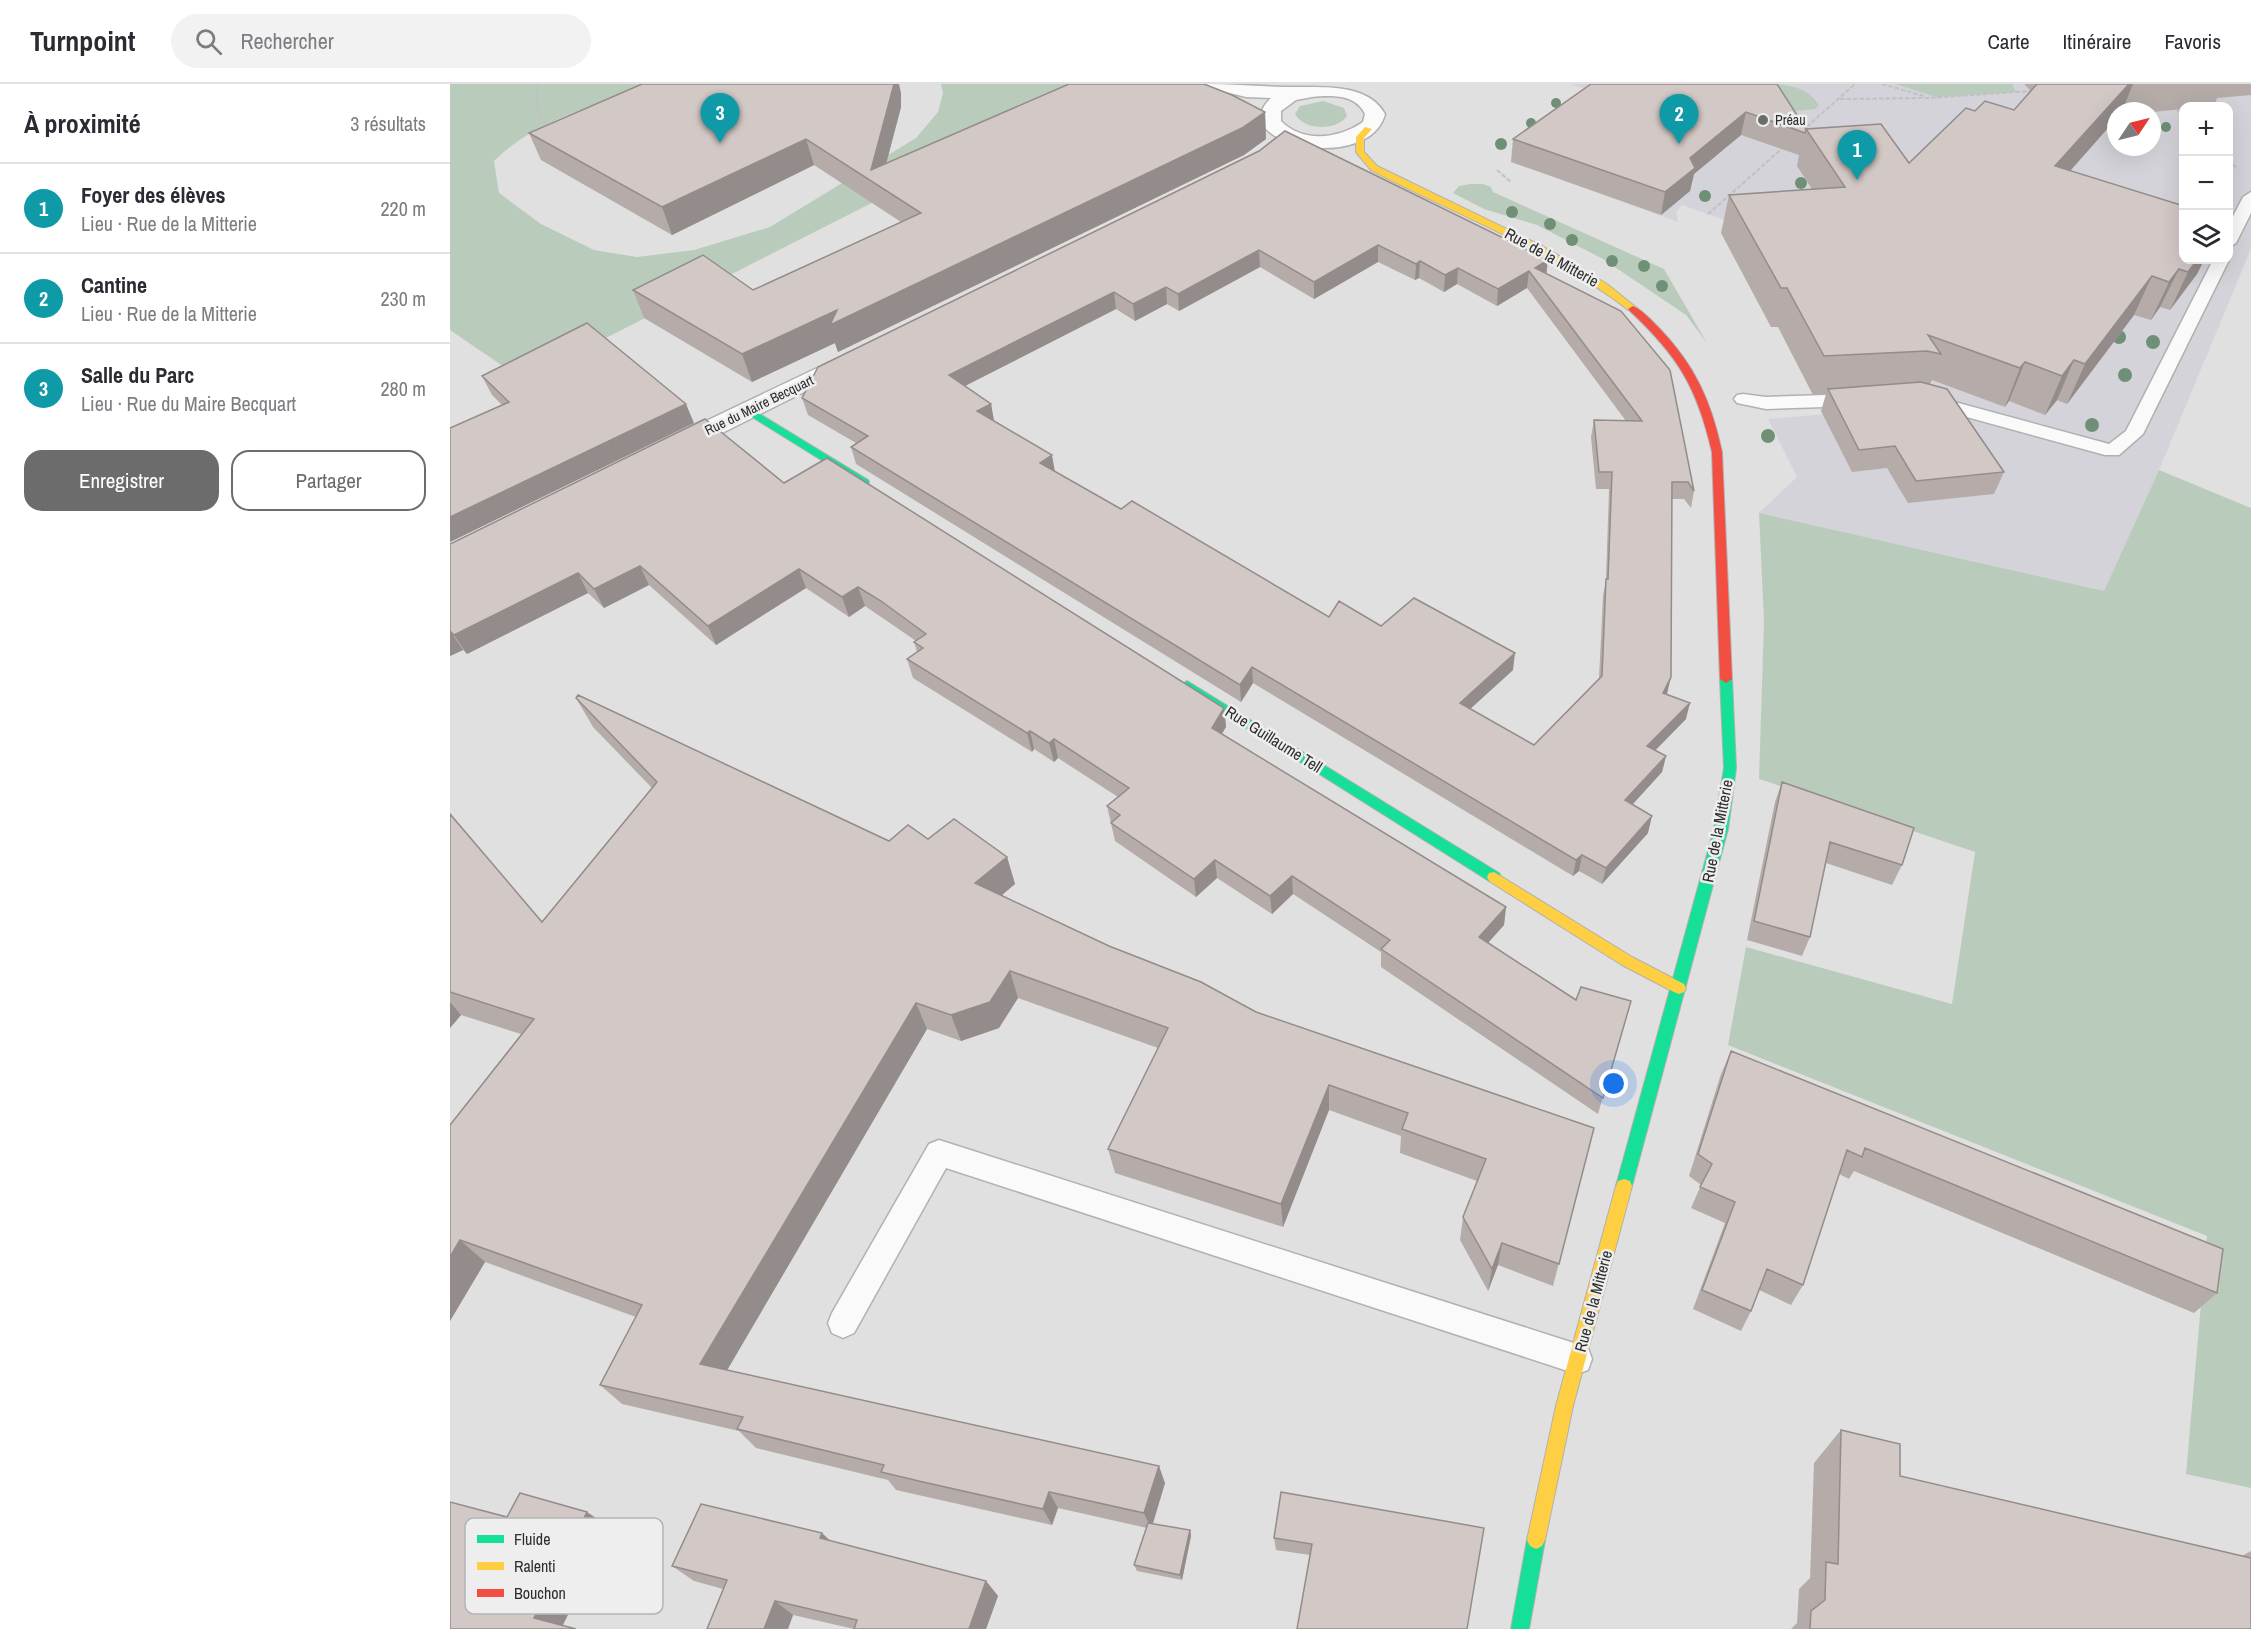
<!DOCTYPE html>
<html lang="fr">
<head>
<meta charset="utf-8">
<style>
  :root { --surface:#fff; --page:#f2f2f3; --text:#2b2b33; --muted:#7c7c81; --line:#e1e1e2; --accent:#6c6c6c }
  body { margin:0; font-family:"Archivo Narrow",sans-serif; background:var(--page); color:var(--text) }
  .controls { position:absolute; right:18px; top:18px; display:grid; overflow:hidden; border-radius:12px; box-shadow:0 6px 24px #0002 }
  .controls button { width:54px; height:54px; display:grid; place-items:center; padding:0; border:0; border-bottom:2px solid var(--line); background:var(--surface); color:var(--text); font:30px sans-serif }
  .compass { position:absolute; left:1657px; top:18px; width:54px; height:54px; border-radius:50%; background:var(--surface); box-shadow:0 6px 24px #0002; rotate:55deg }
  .you { position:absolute; left:1164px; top:1000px; width:21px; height:21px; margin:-15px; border:4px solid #fff; border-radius:50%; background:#1a73e8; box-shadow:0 0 0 9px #1a73e833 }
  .badge { display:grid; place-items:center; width:39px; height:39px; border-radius:50%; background:var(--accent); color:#fff; font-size:20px; font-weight:700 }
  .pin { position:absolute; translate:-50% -50px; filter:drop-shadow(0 2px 3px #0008) }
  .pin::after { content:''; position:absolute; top:32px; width:21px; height:18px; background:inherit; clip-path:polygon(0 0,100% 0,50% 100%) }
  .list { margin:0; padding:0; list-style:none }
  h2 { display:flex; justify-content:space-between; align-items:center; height:78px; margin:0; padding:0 24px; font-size:26px }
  h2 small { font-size:20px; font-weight:400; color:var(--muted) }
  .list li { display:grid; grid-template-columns:39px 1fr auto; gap:18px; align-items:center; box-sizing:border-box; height:90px; padding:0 24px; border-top:2px solid var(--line) }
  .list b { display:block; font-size:22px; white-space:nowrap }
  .list p { margin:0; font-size:20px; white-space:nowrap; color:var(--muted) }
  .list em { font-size:20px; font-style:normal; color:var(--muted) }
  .actions { display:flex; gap:12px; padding:18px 24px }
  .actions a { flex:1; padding:14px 0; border:2px solid var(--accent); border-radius:18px; text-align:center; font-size:21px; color:var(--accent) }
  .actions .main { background:var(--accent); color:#fff }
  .icon { flex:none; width:33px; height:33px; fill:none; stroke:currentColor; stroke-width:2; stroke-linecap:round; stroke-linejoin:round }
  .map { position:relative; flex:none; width:1801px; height:1545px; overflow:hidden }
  header { display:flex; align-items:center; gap:36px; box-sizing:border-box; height:84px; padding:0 30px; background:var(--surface); border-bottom:2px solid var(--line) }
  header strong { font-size:28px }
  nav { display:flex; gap:33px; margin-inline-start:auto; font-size:21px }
  .search { width:420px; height:54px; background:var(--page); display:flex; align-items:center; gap:15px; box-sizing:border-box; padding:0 21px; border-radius:33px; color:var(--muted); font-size:22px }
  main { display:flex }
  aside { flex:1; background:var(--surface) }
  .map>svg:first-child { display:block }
</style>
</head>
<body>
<header>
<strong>Turnpoint</strong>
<div class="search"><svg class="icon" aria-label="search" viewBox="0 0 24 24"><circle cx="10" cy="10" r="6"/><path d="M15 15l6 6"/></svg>Rechercher</div>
<nav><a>Carte</a><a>Itinéraire</a><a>Favoris</a></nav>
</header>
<main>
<aside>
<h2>À proximité<small>3 résultats</small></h2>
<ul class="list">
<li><span class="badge" style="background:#0f9aa8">1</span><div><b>Foyer des élèves</b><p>Lieu · Rue de la Mitterie</p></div><em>220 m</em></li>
<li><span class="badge" style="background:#0f9aa8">2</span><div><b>Cantine</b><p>Lieu · Rue de la Mitterie</p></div><em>230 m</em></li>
<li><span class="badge" style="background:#0f9aa8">3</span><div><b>Salle du Parc</b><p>Lieu · Rue du Maire Becquart</p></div><em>280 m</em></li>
</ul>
<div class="actions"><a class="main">Enregistrer</a><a>Partager</a></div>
</aside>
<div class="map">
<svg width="1801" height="1545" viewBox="0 0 1801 1545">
  <rect width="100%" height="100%" fill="#e0e0e1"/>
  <path fill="#d3d3d9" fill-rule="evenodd" d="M 1120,0 L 1801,0 L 1801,165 L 1709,386 L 1654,507 L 1309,429 L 1347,393 L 1318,335 L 1376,330 L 1372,318 L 1355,294 L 1328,243 L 1321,243 L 1280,138 L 1232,121 L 1226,128 L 1228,138 L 1065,79 L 1149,17 L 1143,8 ZM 1734,22 L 1778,22 L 1778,176 L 1734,176 ZM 1666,27 L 1702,27 L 1702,63 L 1666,63 Z"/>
  <path fill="#b9ccbb" d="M 0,0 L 205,0 C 150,20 86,35 44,77 L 49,109 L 91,140 L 144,166 L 187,173 L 244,166 L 320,143 L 466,54 L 488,28 L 493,9 L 491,0 L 656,0 L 73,296 L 0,246 Z
    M 1308,0 C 1331,0 1356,0 1369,21 L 1365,25 L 1336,28 Z
    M 1445,0 L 1562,0 L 1566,8 L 1486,13 Z
    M 873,17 L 894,24 L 897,32 C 887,47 854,47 845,30 L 850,22 Z
    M 1020,100 L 1033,100 L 1041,103 L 1043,108 L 1214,185 L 1257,259 L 1236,231 L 1153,175 L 1087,141 L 1034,125 L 1003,109 L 1009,102 Z
    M 1709,386 L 1801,424 L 1801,1404 L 1736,1390 L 1757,1152 L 1278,961 L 1296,863 L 1502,920 L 1525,768 L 1309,695 L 1314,537 L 1309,429 L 1654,507 Z"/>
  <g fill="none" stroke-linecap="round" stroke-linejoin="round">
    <g stroke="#b1b1b2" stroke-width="3">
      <path id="lane" d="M 1801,108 L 1801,129 L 1786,159 L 1778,164 L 1778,142 L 1793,113 Z
        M 1778,175 L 1779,176 L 1693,350 L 1669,371 L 1655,371 L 1473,321 L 1470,317 L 1473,313 L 1479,311 L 1659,360 L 1676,347 L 1763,176 Z
        M 1293,310 L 1316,313 L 1406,310 L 1412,312 L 1415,316 L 1412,320 L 1406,322 L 1316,325 L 1287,319 L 1284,315 L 1287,311 Z
        M 489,1056 L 1127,1260 L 1138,1264 L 1142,1275 L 1138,1286 L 1127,1290 L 496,1084 L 404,1249 L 393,1254 L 382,1249 L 378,1239 L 382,1229 L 479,1060 Z"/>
    </g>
    <g stroke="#b1b1b2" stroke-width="3">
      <path id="street" d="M 756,0 C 786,0 815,3 844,3 C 877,3 918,0 935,30 C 919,91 772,60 821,14 L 796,13 L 759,4 ZM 862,13 C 881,11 906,10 915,30 L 913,38 C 888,55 853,59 831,37 L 831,27 L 846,16 Z
        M 403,267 L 412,269 L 415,274 L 412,279 L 232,369 L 223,371 L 214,369 L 210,363 L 214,357 Z"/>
    </g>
    <g stroke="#b1b1b2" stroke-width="2">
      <path id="fast" d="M 298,323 L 418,396 L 419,398 L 418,400 L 410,400 L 294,328 L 293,326 Z
        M 1276,591 L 1282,595 L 1286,684 L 1278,745 L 1182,1102 L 1180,1107 L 1174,1109 L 1168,1107 L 1166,1102 L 1264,745 L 1274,684 L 1270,595 Z
        M 737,597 L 1049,789 L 1051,793 L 1049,797 L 1039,797 L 733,604 L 731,601 Z
        M 1086,1447 L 1092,1450 L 1095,1456 L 1079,1545 L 1061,1545 L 1077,1456 L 1080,1450 Z"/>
    </g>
    <g stroke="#b1b1b2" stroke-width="2">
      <path id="slow" d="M 915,43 L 922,45 L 914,54 L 914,68 L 927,82 L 1094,163 L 1157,200 L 1188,225 L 1180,227 C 1100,165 1009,132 921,86 L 906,68 L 906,53 Z
        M 1044,788 L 1182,873 L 1234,900 L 1236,904 L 1234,908 L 1229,910 L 1224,908 L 1172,881 L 1039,797 L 1037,793 L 1039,789 Z
        M 1174,1095 L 1180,1097 L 1182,1102 L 1123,1322 L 1095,1456 L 1092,1462 L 1086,1465 L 1080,1462 L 1077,1456 L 1106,1322 L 1166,1102 L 1168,1097 Z"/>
    </g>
    <g stroke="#b1b1b2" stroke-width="2">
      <path id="jam" d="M 1183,222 C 1192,226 1201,236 1208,243 C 1245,281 1261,317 1272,368 L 1282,595 L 1276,599 L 1270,595 L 1262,368 C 1247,303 1228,272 1180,227 L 1178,225 Z"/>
    </g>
    <path stroke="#c1c1c2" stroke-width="2" stroke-dasharray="4.5 2" stroke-linecap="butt" d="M 87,0 C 87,15 84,35 100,42
      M 1432,0 L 1474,12
      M 1390,15 L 1479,14 L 1581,7
      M 1727,26 L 1734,32
      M 1352,47 L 1405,0
      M 1778,76 L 1788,85
      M 1047,86 L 1061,98
      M 1258,130 L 1335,62"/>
    <use href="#lane" fill="#fafafa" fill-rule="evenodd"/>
    <use href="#street" fill="#fafafa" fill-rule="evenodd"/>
    <use href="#fast" fill="#16e098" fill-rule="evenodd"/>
    <use href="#slow" fill="#ffcf43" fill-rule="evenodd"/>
    <use href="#jam" fill="#f24e42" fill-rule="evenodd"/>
  </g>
  <g fill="#6f9077">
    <circle cx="1106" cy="19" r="5"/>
    <circle cx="1081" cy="39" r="5"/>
    <circle cx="1716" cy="43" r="5"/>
    <circle cx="1051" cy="60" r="6"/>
    <circle cx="1351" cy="99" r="6"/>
    <circle cx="1255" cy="112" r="6"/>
    <circle cx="1062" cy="128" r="6"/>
    <circle cx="1100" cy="140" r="6"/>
    <circle cx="1122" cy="156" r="6"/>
    <circle cx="1162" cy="177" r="6"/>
    <circle cx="1194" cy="182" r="6"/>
    <circle cx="1212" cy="202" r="6"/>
    <circle cx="1669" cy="253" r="7"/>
    <circle cx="1703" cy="258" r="7"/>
    <circle cx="1675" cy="291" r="7"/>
    <circle cx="1642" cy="341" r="7"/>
    <circle cx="1318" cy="352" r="7"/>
  </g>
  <path fill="#b5aca9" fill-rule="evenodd" d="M 1327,0 L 1356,45 L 1459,79 L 1525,27 L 1564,26 L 1581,7 L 1574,0 L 1801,0 L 1801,11 L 1767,14 L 1764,22 L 1734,22 L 1734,25 L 1702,28 L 1666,27 L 1620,87 L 1734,176 L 1754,176 L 1747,190 L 1720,226 L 1710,223 L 1701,236 L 1684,231 L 1617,320 L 1607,316 L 1595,331 L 1559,317 L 1555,323 L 1482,296 L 1480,300 L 1554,388 L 1544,410 L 1458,419 L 1437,384 L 1402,388 L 1371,327 L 1376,310 L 1363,311 L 1328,243 L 1321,243 L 1271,149 L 1279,111 L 1362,105 L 1347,82 L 1349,71 L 1291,51 L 1244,90 L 1240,107 L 1211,131 L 1061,78 L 1063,55 Z
    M 451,9 L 451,23 L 436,80 L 815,28 L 816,55 L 794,71 L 388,268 L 385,259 L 302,298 L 194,234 L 183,206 L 303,206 L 451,138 L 364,81 L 222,151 L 91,76 L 79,49 Z
    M 809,67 L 1096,190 L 1244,407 L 1241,424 L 1234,415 L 1222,415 L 1217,610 L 1236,635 L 1205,666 L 1216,672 L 1212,688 L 1182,721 L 1198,749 L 1152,800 L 1129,787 L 1123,792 L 803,599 L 791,618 L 406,380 L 401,363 L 406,359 L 358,331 L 352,314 ZM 928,178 L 965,196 L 969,194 L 994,208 L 1007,200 L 1047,222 L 1077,204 L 1176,337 L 1144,336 L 1141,353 L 1146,405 L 1159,405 L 1156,495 L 1153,512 L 1149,594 L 1084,661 L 1020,625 L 1063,586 L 931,542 L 879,533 L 671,425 L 605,388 L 544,337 L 541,320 L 515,302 L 666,225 L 685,237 L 717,220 L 729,227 L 810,183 L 864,215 Z
    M 32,292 L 244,339 L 0,458 L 0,344 L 52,321 L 42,311 Z
    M 334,399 L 774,624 L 776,643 L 772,650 L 1056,823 L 1054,841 L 1038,859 L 1126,916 L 1181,917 L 1148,1030 L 931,883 L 931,868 L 843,810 L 822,830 L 767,794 L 746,813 L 665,757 L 657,722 L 668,713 L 608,674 L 604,678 L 584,665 L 582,668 L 463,594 L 457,575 L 467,568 L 464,558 L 466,557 L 437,537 L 415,522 L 399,533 L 356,504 L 266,561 L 199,501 L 154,524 L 138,509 L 17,570 L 13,566 L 0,572 L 0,460 Z
    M 126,614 L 439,757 L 478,755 L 557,773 L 565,800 L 552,811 L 659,862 L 806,928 L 1144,1044 L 1103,1202 L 1048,1181 L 1038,1207 L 1010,1156 L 1013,1133 L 1027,1097 L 950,1069 L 951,1052 L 879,1026 L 833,1143 L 665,1089 L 658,1065 L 708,964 L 568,914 L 549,944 L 511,957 L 477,945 L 277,1286 L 715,1399 L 703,1440 L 740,1446 L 741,1452 L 732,1496 L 687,1487 L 684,1481 L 697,1444 L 608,1424 L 602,1441 L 486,1415 L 446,1406 L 438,1396 L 306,1364 L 289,1347 L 172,1320 L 150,1301 L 186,1233 L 35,1178 L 0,1237 L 0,1041 L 71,950 L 11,931 L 0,944 L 0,730 L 92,838 L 202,704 L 143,643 Z
    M 1332,698 L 1452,781 L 1442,801 L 1376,779 L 1360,853 L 1352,872 L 1297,856 L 1325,718 Z
    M 1281,967 L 1767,1209 L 1744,1229 L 1404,1087 L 1399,1095 L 1389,1090 L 1353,1201 L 1341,1221 L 1309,1206 L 1301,1227 L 1291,1247 L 1243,1225 L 1275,1139 L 1241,1124 L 1251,1101 L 1239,1092 L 1271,990 Z
    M 1391,1346 L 1450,1392 L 1792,1472 L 1801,1467 L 1801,1545 L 1341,1545 L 1347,1539 L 1349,1505 L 1360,1494 L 1364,1379 Z
    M 831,1408 L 1017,1545 L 860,1471 L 826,1466 L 824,1454 Z
    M 380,1457 L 536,1497 L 548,1512 L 536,1545 L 404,1545 L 343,1531 L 338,1545 L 257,1545 L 273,1505 L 244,1497 L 222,1482 Z"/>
  <path fill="#938c8a" d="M 444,0 L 449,0 L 451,9 L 451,23 L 430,103 L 421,86 Z
    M 1679,0 L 1683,0 L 1672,27 L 1666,27 L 1666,35 L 1591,120 L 1605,82 Z
    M 815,28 L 816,55 L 794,71 L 388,268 L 385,259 L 302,298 L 292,270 Z
    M 1296,28 L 1291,51 L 1244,90 L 1240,107 L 1211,131 L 1215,108 L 1240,74 Z
    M 356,55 L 364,81 L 222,151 L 212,123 Z
    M 928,161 L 928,178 L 864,215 L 864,198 Z
    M 809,166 L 810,183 L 729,227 L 728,210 Z
    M 1098,176 L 1096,193 L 1085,184 Z
    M 1747,176 L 1754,176 L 1747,190 L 1720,226 L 1738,188 Z
    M 970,177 L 969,194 L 965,196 L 966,180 Z
    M 1008,184 L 1007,200 L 994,208 L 995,191 Z
    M 1729,185 L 1710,223 L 1701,236 L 1719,198 Z
    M 1079,187 L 1077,204 L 1047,222 L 1048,205 Z
    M 1702,192 L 1684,231 L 1617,320 L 1635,280 Z
    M 716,203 L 717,220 L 685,237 L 683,220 Z
    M 664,208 L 666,225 L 503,308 L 499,291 Z
    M 1624,276 L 1607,316 L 1595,331 L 1612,292 Z
    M 1575,278 L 1559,317 L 1555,323 L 1570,284 Z
    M 236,320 L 244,339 L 0,458 L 0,433 Z
    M 541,320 L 544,337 L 531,344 L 527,327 Z
    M 602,371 L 605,388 L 590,379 Z
    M 190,482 L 199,501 L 154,524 L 144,505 Z
    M 349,485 L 356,504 L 266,561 L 258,542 Z
    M 128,489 L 138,509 L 17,570 L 4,551 Z
    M 408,503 L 415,522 L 399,533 L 392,513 Z
    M 0,547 L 13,566 L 0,572 Z
    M 1065,569 L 1063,586 L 1008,636 L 1010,619 Z
    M 802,583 L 803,599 L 791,618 L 790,601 Z
    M 1221,593 L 1217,610 L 1213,609 Z
    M 1240,619 L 1236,635 L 1194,678 L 1197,662 Z
    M 774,624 L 776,643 L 764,662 L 762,644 Z
    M 580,647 L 584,665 L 582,668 L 577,649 Z
    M 604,655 L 608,674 L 604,678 L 599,659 Z
    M 1216,672 L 1212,688 L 1171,733 L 1175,716 Z
    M 1202,732 L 1198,749 L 1152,800 L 1156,784 Z
    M 1132,771 L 1129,787 L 1123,792 L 1126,776 Z
    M 557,773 L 565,800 L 534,826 L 525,799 Z
    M 765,776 L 767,794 L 746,813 L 744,795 Z
    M 842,792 L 843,810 L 822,830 L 820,812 Z
    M 1056,823 L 1054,841 L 1027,871 L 1029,853 Z
    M 560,887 L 568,914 L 549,944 L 511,957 L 501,931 Z
    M 0,918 L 11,931 L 0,944 Z
    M 466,919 L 477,945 L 269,1300 L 250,1280 Z
    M 879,1001 L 879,1026 L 833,1143 L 831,1120 Z
    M 10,1156 L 35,1178 L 0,1237 L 0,1173 Z
    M 1052,1159 L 1048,1181 L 1038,1207 L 1042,1185 Z
    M 709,1382 L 715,1399 L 701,1445 L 694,1429 Z
    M 599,1408 L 608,1424 L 602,1441 L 593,1425 Z
    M 137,1428 L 161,1444 L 111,1545 L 84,1534 Z
    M 740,1446 L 741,1452 L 732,1496 L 730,1491 Z
    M 372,1449 L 389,1465 L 370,1454 Z
    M 536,1497 L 548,1512 L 536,1545 L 519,1545 Z
    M 325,1517 L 343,1531 L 338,1545 L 314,1545 Z"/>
  <path fill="#d2c8c5" stroke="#938c8a" stroke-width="1.5" fill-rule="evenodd" d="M 192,0 L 444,0 L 421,86 L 619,0 L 754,0 L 782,11 L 815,28 L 792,44 L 380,241 L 387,226 L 292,270 L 183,206 L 253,171 L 303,206 L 471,129 L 356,55 L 212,123 L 79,49 Z
    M 1141,0 L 1327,0 L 1356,45 L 1355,49 L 1296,28 L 1240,74 L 1245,84 L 1215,108 L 1063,55 Z
    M 1587,0 L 1679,0 L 1605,82 L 1734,122 L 1734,176 L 1747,176 L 1738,188 L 1729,185 L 1719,198 L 1702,192 L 1635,280 L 1624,276 L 1612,292 L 1575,278 L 1570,284 L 1478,251 L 1491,270 L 1477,267 L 1374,272 L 1337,204 L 1331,204 L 1279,111 L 1395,103 L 1356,45 L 1431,40 L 1459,79 L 1516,24 L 1525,27 L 1535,17 L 1564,26 Z
    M 835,47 L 1098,176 L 1085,184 L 1171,227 L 1220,286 L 1244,407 L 1238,398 L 1222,398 L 1221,593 L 1213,609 L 1240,619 L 1197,662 L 1216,672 L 1175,716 L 1202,732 L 1156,784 L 1132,771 L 1126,776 L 802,583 L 790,601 L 401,363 L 418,352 L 352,314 L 368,283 L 809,67 ZM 928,161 L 966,180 L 970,177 L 995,191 L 1008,184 L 1048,205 L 1079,187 L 1192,337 L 1144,336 L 1149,388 L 1162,388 L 1158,495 L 1156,495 L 1152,592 L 1084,661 L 1010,619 L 1065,569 L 964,514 L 931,542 L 889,517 L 879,533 L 682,417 L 671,425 L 590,379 L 602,371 L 527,327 L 541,320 L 499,291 L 664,208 L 683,220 L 716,203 L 728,210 L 809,166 L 864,198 Z
    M 137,239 L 236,320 L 0,433 L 0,344 L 59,318 L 32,292 Z
    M 1471,298 L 1497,305 L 1554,388 L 1466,397 L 1445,362 L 1409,366 L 1378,305 Z
    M 255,335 L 334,399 L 377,374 L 774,624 L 762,644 L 1056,823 L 1029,853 L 1126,916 L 1131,903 L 1181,917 L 1153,1014 L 931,865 L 940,856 L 842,792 L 820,812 L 765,776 L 744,795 L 661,739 L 670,731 L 657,722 L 679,704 L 604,655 L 599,659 L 580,647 L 577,649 L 457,575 L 473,564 L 464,558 L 476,550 L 431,517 L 408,503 L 392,513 L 349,485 L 258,542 L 190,482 L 144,505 L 128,489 L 4,551 L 0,547 L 0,460 Z
    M 128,611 L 439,757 L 458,741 L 478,755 L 504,735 L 557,773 L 525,799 L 659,862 L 751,898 L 806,928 L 1144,1044 L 1109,1180 L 1052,1159 L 1042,1185 L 1013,1133 L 1036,1075 L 952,1045 L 958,1029 L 879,1001 L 831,1120 L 658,1065 L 718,944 L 560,887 L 540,918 L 501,931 L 466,919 L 250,1280 L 709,1382 L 694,1429 L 599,1408 L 593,1425 L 473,1398 L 431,1388 L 434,1381 L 287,1345 L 293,1333 L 150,1301 L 192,1221 L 10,1156 L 0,1173 L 0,1041 L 84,935 L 0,908 L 0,730 L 92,838 L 207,698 L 126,614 Z
    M 1332,698 L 1464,744 L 1452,781 L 1380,758 L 1360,853 L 1304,837 Z
    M 1281,967 L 1773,1165 L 1767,1209 L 1415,1064 L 1412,1073 L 1397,1066 L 1353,1201 L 1317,1185 L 1301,1227 L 1252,1206 L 1285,1118 L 1250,1103 L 1262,1080 L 1248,1070 Z
    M 1391,1346 L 1450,1360 L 1450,1392 L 1801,1474 L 1801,1545 L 1360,1545 L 1361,1527 L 1375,1516 L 1376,1478 L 1388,1480 Z
    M 831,1408 L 1034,1444 L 1017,1545 L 847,1545 L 862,1460 L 824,1454 Z
    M 70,1409 L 137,1428 L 84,1534 L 126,1545 L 0,1545 L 0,1418 L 57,1433 Z
    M 251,1420 L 372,1449 L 370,1454 L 536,1497 L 519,1545 L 404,1545 L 407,1536 L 325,1517 L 314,1545 L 257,1545 L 277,1496 L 222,1482 Z
    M 698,1439 L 740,1446 L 730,1491 L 684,1481 Z"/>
  <circle fill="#6c6c6c" stroke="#eeeeef" stroke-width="2" cx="1313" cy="36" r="6"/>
  <g text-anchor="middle" stroke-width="5" stroke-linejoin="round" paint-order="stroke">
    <g font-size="14" fill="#2d2d2d" stroke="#eeeeef" text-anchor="start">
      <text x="1325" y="41">Préau</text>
    </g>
    <g font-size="14" fill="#2d2d2d" stroke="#eeeeef">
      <text transform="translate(309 321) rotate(-26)" y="5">Rue du Maire Becquart</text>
    </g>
    <g font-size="16" fill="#2d2d2d" stroke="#eeeeef">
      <text transform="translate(1102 173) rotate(29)" y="6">Rue de la Mitterie</text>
      <text transform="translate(824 655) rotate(32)" y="6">Rue Guillaume Tell</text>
      <text transform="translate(1267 747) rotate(-79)" y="6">Rue de la Mitterie</text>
      <text transform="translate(1143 1217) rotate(-75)" y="6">Rue de la Mitterie</text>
    </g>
  </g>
  <rect x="15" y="1434" width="198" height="96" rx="9" fill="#eeeeef" stroke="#b4b4b5" stroke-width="1.5"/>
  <rect x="27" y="1451" width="27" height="8" fill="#16e098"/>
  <rect x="27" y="1478" width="27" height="8" fill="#ffcf43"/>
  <rect x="27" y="1505" width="27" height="8" fill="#f24e42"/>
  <g font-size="16" fill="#2d2d2d">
    <text x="64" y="1461">Fluide</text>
    <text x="64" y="1488">Ralenti</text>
    <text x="64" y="1515">Bouchon</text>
  </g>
</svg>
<div class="controls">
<button>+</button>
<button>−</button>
<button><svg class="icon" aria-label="layers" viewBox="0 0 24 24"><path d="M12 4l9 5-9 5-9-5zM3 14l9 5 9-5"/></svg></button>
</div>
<svg class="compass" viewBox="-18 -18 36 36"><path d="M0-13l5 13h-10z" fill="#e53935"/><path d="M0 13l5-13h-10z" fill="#7c7c81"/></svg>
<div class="you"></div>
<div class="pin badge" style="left:1407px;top:96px;background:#0f9aa8">1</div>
<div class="pin badge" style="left:1229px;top:60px;background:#0f9aa8">2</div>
<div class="pin badge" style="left:270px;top:59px;background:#0f9aa8">3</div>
</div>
</main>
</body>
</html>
